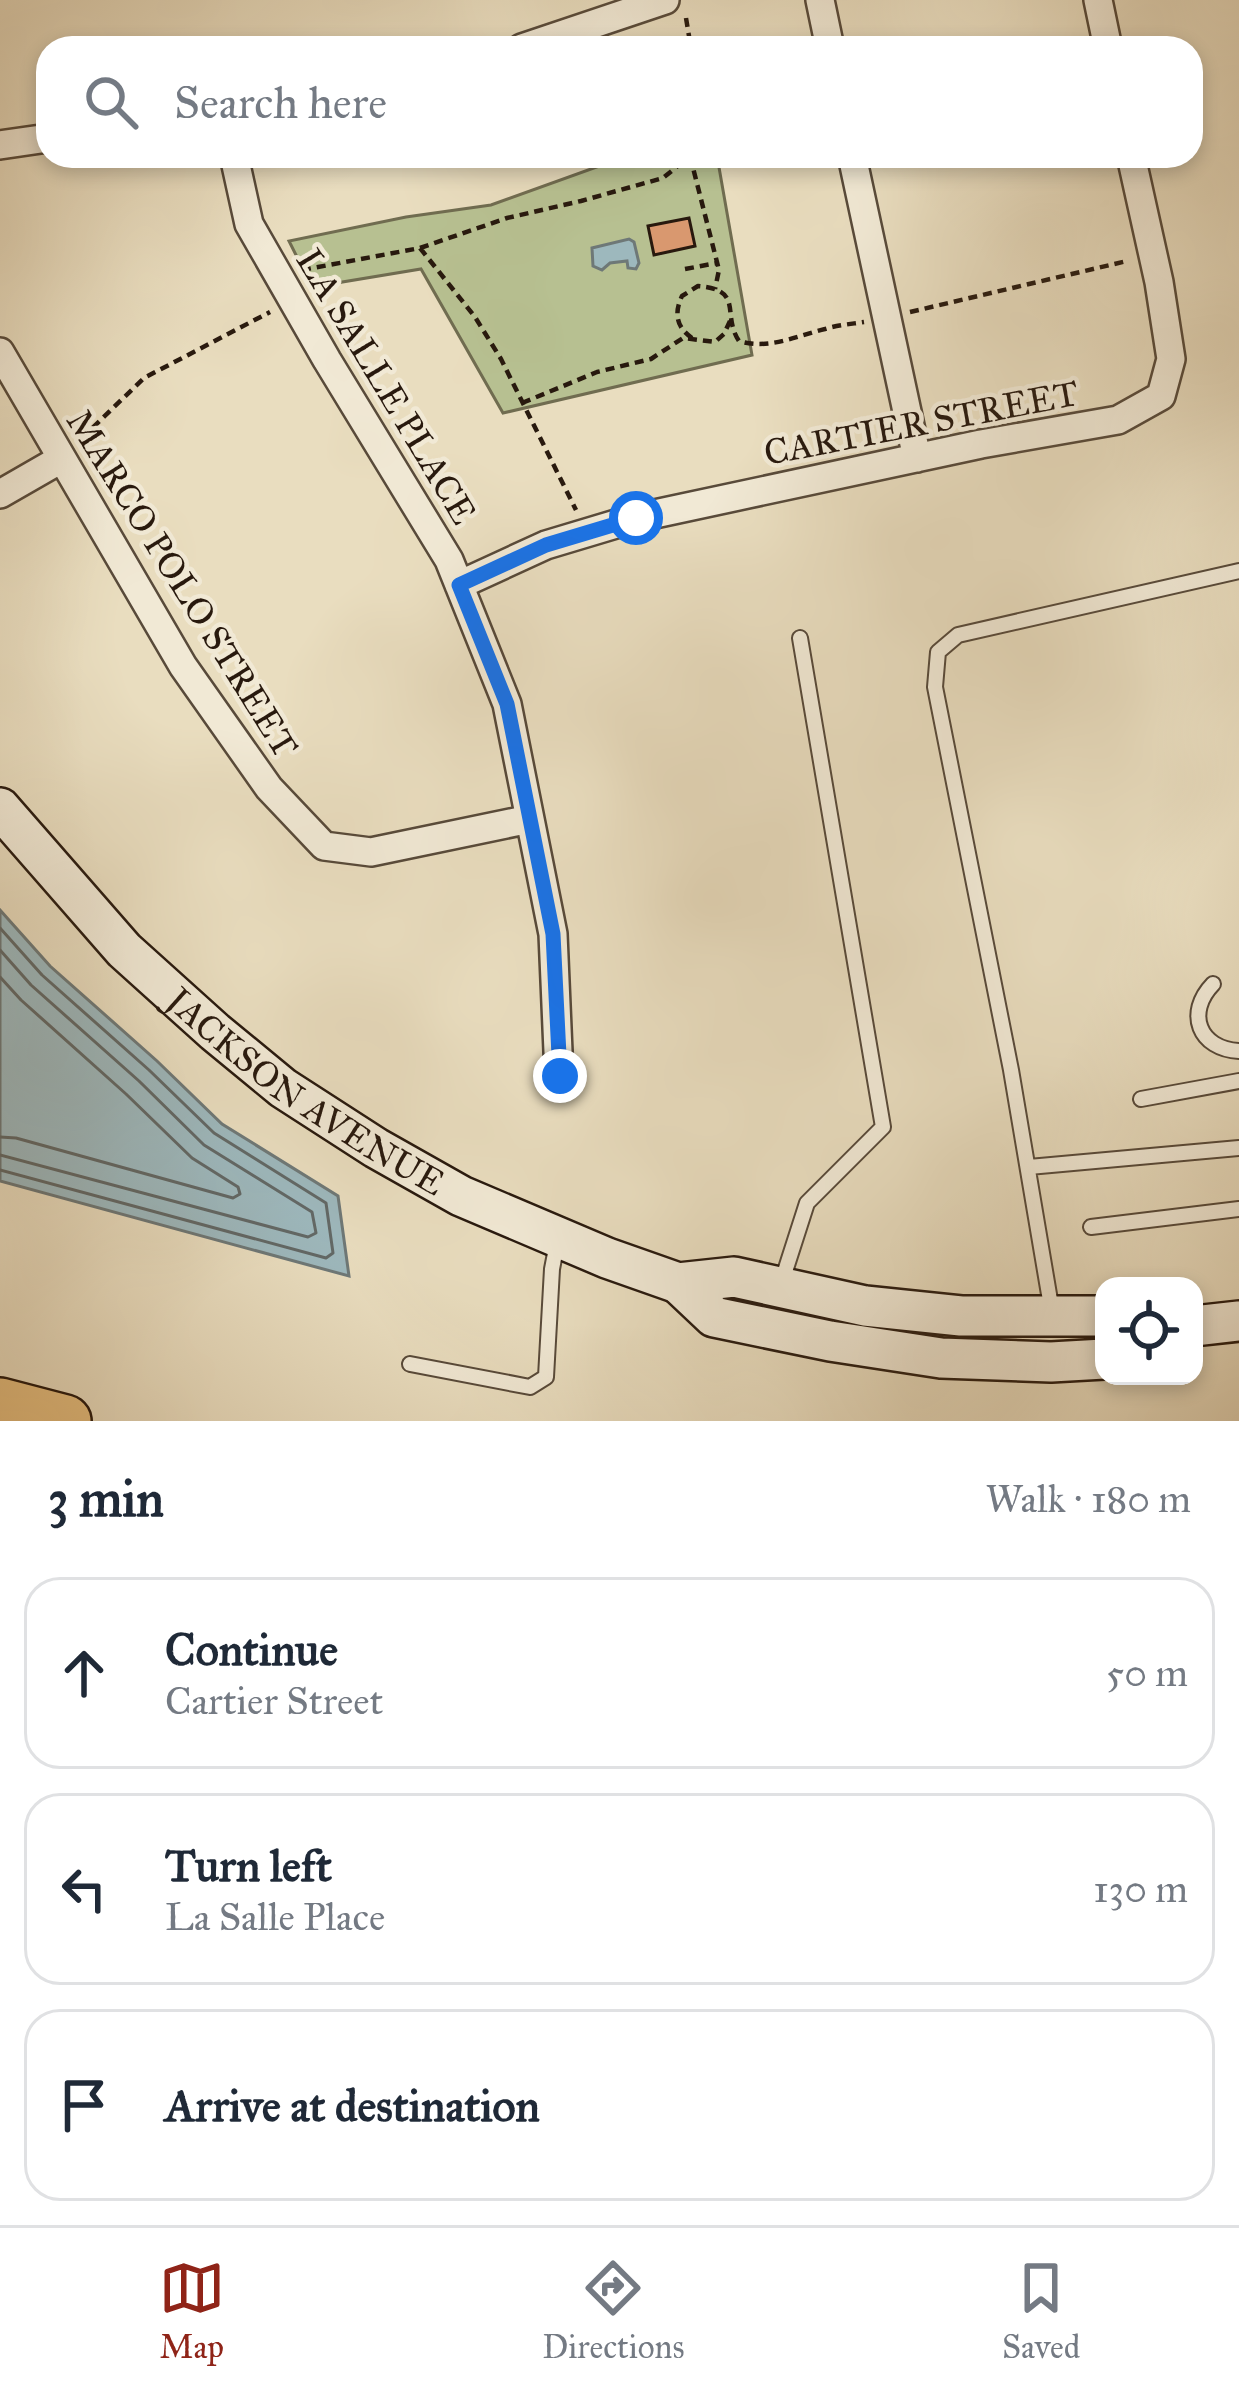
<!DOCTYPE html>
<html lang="en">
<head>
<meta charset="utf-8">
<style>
  :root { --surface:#fff; --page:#f2f2f3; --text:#1f2937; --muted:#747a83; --line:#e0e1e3; --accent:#8f2418 }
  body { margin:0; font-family:"IM FELL Great Primer",serif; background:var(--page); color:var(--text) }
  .controls { position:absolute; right:36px; bottom:36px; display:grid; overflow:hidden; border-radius:24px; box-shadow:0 6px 18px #0003 }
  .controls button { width:108px; height:108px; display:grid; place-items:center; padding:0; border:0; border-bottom:3px solid var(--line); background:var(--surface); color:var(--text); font:60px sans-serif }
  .stop { position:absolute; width:36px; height:36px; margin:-27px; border:9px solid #1a73e8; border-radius:50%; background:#fff }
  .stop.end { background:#1a73e8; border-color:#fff; box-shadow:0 3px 12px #0008 }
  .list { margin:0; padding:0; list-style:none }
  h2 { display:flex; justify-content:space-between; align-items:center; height:156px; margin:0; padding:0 48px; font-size:51px }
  h2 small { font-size:39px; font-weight:400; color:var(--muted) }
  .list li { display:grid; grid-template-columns:78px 1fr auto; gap:36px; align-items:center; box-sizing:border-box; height:192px; margin:0 24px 24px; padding:0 24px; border:3px solid var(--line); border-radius:36px }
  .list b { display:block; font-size:45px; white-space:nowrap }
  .list p { margin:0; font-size:39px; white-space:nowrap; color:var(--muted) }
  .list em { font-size:39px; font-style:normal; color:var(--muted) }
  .icon { flex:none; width:66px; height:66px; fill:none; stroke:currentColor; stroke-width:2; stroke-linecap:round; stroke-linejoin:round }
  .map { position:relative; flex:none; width:1239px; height:1421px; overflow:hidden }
  .search { position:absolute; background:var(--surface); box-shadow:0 6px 18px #0003; left:36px; right:36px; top:36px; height:132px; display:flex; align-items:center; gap:30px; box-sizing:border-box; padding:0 42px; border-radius:36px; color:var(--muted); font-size:45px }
  .sheet { height:804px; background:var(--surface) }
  nav { display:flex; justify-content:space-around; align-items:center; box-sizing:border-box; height:168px; border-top:3px solid var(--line); background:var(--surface); font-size:33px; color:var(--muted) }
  nav a { display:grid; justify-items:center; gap:6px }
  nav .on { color:var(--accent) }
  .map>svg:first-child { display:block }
</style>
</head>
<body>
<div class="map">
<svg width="1239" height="1421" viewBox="0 0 1239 1421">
  <rect width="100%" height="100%" fill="#e9ddbf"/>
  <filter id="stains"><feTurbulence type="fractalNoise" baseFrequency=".00167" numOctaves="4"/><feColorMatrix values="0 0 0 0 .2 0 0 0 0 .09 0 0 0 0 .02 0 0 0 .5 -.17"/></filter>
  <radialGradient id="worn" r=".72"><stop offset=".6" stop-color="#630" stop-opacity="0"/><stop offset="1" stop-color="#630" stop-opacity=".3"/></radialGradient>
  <path fill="#b7c091" stroke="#706c50" stroke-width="3" d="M 627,156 L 717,156 L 752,355 L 503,413 L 421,269 L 312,287 L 289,241 L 406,217 L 491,205 Z"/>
  <path fill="#9db8bd" stroke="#6e7877" stroke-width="3" d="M 629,239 L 634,242 L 639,263 L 636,269 L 628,268 L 627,261 L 610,263 L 602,270 L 593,266 L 592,248 Z
    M 0,910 L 50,966 L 157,1061 L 222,1124 L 338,1196 L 349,1276 L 0,1181 Z"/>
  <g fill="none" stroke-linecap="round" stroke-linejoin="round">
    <path stroke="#626866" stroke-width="3" d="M 0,928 L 42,975 L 149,1070 L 214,1133 L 326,1203 L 333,1253 L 326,1258 L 0,1170
      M 0,950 L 31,985 L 139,1081 L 204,1145 L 312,1212 L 316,1233 L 308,1237 L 0,1155
      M 0,977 L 21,1000 L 126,1094 L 192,1158 L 238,1187 L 240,1194 L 233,1198 L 16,1138 L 0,1137"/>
  </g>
  <path fill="#d9986f" stroke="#28190e" stroke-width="3" d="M 689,218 L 695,246 L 654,255 L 648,226 Z"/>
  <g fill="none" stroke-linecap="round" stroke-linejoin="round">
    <g stroke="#584a3a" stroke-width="18">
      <path id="service" d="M 1213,984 C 1185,1013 1199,1049 1239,1051
        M 1141,1099 L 1239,1081
        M 1029,1167 L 1239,1148
        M 1091,1227 L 1239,1209
        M 781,1284 L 807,1203 L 883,1127 L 800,638
        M 1052,1312 L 1011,1070 L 935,687 L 938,652 L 958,635 L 1239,571
        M 410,1364 L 530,1387 L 546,1377 L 552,1269 L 557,1243"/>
    </g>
    <g stroke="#584a3a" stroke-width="32">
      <path id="minor" d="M 820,0 L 830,48
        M 1098,0 L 1108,48
        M 522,48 L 665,0
        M 0,145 L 48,138
        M 234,156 L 249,224 L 327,360 L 449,560 L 507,704 L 553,934 L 559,1075
        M 852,156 L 917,458
        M 0,352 L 183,666 L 269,788 L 324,846 L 371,852 L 530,819
        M 0,494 L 61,459
        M 459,585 L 546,545 L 636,518 L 981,444 L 1118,420 L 1161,396 L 1171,359 L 1159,282 L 1131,156"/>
    </g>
    <g stroke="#28190e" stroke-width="44">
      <g id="secondary">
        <path id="s1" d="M 0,808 L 124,950 L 215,1032 L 283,1088 L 376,1148 L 461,1196 L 607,1258 L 678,1283 L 734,1277 L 865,1306 L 961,1316 L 1104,1316"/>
        <path d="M 678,1283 L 714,1317 L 830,1341 L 941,1358 L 1051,1362 L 1104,1359"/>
        <path d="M 1194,1326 L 1239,1321"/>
      </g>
    </g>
    <g stroke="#28190e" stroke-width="56">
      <path id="motorway" d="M 0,1404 L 65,1421"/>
    </g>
    <path stroke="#28190e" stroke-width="4.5" stroke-dasharray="9 6" stroke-linecap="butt" d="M 686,18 L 691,48
      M 690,156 L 719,270 L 715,289
      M 420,248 L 475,317 L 501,359 L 576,510
      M 685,269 L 717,263
      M 302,270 L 420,248 L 507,218 L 581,201 L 663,178 L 690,156
      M 910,312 L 1127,261
      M 692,338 C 676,327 674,313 682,296 L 698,286 C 745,290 721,314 739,341 C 769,350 796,336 825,329 C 838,325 851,324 864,322
      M 522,403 L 597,372 L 651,359 L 683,338 L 715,342 L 724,334 L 730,321
      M 82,438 L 144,378 L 270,312"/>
    <use href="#service" stroke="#f1e9d5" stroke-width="14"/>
    <use href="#minor" stroke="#f1e9d5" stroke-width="27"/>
    <use href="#secondary" stroke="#f1e9d5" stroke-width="39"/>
    <use href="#motorway" stroke="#e4be80" stroke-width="51"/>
  </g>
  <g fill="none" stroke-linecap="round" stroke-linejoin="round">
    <path stroke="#1a73e8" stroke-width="15" d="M 560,1076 L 553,934 L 507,704 L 459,585 L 546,545 L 636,518"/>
  </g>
  <g text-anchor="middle" stroke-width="9" stroke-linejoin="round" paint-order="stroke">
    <g font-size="36" fill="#28190e" stroke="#f1e9d5">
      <text transform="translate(387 386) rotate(59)" y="13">LA SALLE PLACE</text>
      <text transform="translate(921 422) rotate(-11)" y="13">CARTIER STREET</text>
      <text transform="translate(183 583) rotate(58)" y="13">MARCO POLO STREET</text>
      <text dy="13" stroke="none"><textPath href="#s1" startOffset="420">JACKSON AVENUE</textPath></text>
    </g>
  </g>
  <rect width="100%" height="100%" filter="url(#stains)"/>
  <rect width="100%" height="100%" fill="url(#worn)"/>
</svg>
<div class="controls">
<button><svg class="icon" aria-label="locate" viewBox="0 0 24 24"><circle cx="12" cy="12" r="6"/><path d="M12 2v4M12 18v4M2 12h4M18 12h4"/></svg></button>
</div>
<div class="stop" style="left:636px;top:518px"></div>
<div class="stop end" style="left:560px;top:1076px"></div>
<div class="search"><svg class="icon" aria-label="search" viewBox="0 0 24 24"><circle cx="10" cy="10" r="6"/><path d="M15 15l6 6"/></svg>Search here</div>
</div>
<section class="sheet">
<h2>3 min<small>Walk · 180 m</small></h2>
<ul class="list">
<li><svg class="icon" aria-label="ahead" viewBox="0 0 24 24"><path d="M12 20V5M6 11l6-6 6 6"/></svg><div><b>Continue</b><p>Cartier Street</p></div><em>50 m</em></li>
<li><svg class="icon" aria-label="left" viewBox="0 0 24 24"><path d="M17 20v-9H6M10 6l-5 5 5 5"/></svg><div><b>Turn left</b><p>La Salle Place</p></div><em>130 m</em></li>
<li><svg class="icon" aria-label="arrive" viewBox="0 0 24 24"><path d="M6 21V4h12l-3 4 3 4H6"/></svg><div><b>Arrive at destination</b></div></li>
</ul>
</section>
<nav>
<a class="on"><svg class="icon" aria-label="map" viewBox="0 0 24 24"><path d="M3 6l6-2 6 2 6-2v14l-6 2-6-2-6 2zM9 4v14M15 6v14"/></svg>Map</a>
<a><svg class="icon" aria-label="directions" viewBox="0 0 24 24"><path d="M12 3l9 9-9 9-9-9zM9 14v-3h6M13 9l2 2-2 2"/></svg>Directions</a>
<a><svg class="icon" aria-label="saved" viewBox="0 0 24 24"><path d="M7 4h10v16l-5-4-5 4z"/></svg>Saved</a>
</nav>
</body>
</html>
